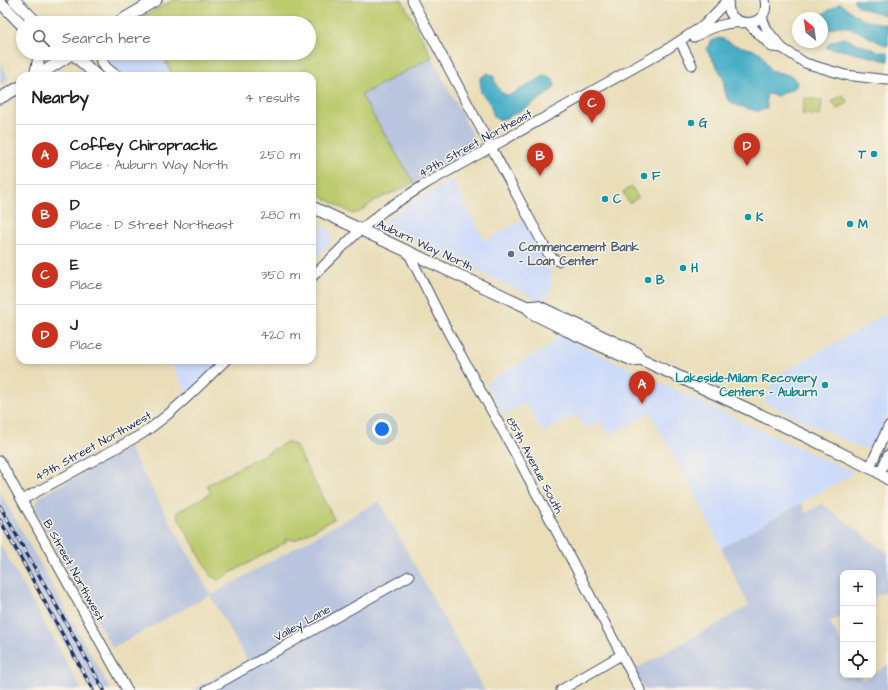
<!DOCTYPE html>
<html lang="en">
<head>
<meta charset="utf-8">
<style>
  :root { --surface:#fff; --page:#f6f6f6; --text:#202124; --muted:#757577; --line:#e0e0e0; --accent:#c8321e }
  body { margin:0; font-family:"Architects Daughter",sans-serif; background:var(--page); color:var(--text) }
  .controls { position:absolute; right:12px; bottom:12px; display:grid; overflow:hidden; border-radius:8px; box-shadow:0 2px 6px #0003 }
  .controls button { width:36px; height:36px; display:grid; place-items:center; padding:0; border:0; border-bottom:1px solid var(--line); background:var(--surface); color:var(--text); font:20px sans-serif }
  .compass { position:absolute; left:792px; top:12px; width:36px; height:36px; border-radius:50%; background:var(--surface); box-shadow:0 2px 6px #0003; rotate:331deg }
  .you { position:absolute; left:382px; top:429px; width:14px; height:14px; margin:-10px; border:3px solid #fff; border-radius:50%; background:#1a73e8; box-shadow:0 0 0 6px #1a73e833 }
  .badge { display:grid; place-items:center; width:26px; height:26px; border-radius:50%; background:var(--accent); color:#fff; font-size:13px; font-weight:700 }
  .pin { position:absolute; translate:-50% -33px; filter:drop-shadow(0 1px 2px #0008) }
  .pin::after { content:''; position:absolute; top:21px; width:14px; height:12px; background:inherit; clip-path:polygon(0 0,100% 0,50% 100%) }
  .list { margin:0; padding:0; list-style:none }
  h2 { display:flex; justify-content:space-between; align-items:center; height:52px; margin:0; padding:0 16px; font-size:17px }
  h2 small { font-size:13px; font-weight:400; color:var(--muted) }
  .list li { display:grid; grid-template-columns:26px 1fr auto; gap:12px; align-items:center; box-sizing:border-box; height:60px; padding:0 16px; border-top:1px solid var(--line) }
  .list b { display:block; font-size:15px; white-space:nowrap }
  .list p { margin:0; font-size:13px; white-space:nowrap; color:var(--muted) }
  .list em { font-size:13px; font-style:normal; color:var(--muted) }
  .icon { flex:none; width:22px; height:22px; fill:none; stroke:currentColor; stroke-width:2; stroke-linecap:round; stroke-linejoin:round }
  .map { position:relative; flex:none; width:888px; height:690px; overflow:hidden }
  .search { position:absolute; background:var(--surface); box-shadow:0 2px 6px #0003; left:16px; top:16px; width:300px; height:44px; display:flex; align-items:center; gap:10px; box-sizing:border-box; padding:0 14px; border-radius:22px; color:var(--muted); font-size:15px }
  .panel { position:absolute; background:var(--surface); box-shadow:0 2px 6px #0003; left:16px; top:72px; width:300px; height:292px; border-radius:12px }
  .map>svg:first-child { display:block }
</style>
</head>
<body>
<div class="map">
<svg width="888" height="690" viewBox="0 0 888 690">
  <rect width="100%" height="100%" fill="#f7f3e8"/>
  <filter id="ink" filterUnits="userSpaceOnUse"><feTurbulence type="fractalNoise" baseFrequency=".025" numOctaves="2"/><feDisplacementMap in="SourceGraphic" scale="8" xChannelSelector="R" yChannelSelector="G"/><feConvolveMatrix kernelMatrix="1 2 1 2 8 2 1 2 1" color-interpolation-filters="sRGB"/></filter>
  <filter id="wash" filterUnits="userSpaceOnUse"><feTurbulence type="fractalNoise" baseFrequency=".012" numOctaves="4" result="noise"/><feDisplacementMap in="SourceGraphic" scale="16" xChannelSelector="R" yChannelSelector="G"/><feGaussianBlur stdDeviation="0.9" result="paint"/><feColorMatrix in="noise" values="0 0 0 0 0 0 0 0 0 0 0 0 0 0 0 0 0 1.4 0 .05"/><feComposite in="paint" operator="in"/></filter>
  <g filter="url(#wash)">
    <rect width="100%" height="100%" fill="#eadeb9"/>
    <path fill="#cddbfa" d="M 107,53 L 161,53 L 173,76 L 121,76 L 109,65 Z
      M 452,179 L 485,241 L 524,219 L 548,263 L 551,274 L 551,287 L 546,299 L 543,298 L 539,300 L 383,226 L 382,223 L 386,220 L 405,207 Z
      M 312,221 L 329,229 L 332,236 L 331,241 L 312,263 Z
      M 888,313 L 888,413 L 874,445 L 871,447 L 863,449 L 764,402 L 776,376 Z
      M 558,335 L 780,439 L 855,473 L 721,548 L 692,488 L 650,413 L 609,436 L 600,421 L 585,429 L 577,414 L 543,433 L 525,403 L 503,415 L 486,382 L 548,347 Z
      M 169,360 L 232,360 L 191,400 Z"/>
    <path fill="#b9c5de" d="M 432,57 L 479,148 L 414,183 L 361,95 Z
      M 0,61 L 9,79 L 0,85 Z
      M 129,448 L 211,595 L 379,501 L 484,690 L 194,690 L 247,660 L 210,595 L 112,648 L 37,512 L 36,503 L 40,497 Z
      M 0,492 L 111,690 L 90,690 L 0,526 Z
      M 801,503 L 806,513 L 822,504 L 888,553 L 888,590 L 873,598 L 873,573 L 843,573 L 843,615 L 830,622 L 843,646 L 843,675 L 859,675 L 862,680 L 873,675 L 873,674 L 888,665 L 888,690 L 645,690 L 634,670 L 749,606 L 721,548 Z
      M 0,544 L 54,640 L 82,690 L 0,690 Z"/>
    <path fill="#bccb6e" stroke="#6c7d66" d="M 173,0 L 402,0 L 432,57 L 361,95 L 414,183 L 374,201 L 360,212 L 353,214 L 312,191 L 312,76 L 173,76 L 161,53 L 309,53 L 309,23 L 144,23 L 141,18 Z
      M 843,95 L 848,103 L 837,109 L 832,101 Z
      M 804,98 L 822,100 L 820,116 L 802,114 Z
      M 632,187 L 638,198 L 629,203 L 623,192 Z
      M 287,442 L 295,445 L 334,519 L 295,540 L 285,539 L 286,542 L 218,580 L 211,576 L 176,513 L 211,493 L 207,485 Z"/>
    <path fill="#47aec6" stroke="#316e92" d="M 853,0 L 888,0 L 888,16 L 859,7 Z
      M 840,3 L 861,19 L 888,25 L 888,46 C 874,42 853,25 839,26 C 832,27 827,32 822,35 L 822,18 L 808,18 L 822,15 Z
      M 719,38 L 723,39 L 734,45 L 751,49 L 761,53 L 770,70 L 792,76 L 797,82 L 796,87 L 777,96 L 768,94 L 766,96 L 767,108 L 760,111 L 756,111 L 736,105 L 728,100 L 725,93 L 723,77 L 706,49 L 711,41 Z
      M 844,38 L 877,51 L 888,53 L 888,61 L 841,50 L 826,48 L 830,42 Z
      M 488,73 L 494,77 C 496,86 501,98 512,94 L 546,75 L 553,79 L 555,87 C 546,97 511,118 499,120 L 494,117 L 490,103 L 481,93 L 480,78 Z"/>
  </g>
  <g filter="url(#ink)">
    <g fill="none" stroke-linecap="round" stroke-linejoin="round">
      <g stroke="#3a496c" stroke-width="11">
        <path id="minor" d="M 412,0 L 549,255 L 554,259 L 558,261
          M 729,0 C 722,29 772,31 765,0
          M 748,23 L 772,47 L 782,48 L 767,30 L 762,17
          M 694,37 C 710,29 724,21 742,23
          M 681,43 L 692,65
          M 782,48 L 805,63 L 845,75 L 888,80
          M 408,252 L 446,328 L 521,464 L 640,690
          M 312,277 L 361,229 L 385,210 L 427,183 L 664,51 L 704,25 L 728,0
          M 0,461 L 127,690
          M 870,467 L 888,427
          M 880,473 L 888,455
          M 22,500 L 142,434 C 173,413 199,386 226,360
          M 207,690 L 409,576
          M 561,690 L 621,655"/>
      </g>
      <g stroke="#3a496c" stroke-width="13">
        <path id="major" d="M 14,0 L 37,23
          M 0,2 L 23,26
          M 117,23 L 156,0
          M 72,53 L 97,76
          M 102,53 C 99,64 107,70 116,76
          M 35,76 L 40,53
          M 37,76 L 73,53
          M 0,98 L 20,87
          M 312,207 L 527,307 L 534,314 L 566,330 L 632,360 L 641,359
          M 527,307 L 537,306 L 635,352 L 641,359 L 799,433 L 877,471 L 888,479"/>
      </g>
      <use href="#minor" stroke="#fff" stroke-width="9"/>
      <use href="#major" stroke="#fff" stroke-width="11"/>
      <g stroke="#1b2f5e" stroke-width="3.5">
        <path id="rail" d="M 0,506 L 104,690
          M 0,520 L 93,690"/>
      </g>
      <use href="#rail" stroke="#f7f3e8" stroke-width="2" stroke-dasharray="6" stroke-linecap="butt"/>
    </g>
  </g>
  <g fill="#0f9aa8" stroke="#f7f3e8" stroke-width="1.5">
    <circle cx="691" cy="123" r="4"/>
    <circle cx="874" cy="154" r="4"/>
    <circle cx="644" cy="176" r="4"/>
    <circle cx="605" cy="199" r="4"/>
    <circle cx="748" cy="217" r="4"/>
    <circle cx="850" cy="224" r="4"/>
    <circle cx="683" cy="268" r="4"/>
    <circle cx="648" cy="280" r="4"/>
    <circle cx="825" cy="385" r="4"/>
  </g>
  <circle fill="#5c6f8a" stroke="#f7f3e8" stroke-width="1.5" cx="511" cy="254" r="4"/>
  <g text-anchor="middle" stroke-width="3" stroke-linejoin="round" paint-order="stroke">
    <g font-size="12" font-weight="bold" fill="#0d838f" stroke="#f7f3e8" text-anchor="start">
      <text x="699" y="127">G</text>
      <text x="866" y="158" text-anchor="end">T</text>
      <text x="652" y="180">F</text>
      <text x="613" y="203">C</text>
      <text x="756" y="221">K</text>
      <text x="858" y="228">M</text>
      <text x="691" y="272">H</text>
      <text x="656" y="284">B</text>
      <text x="817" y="382" text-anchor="end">Lakeside-Milam Recovery<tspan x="817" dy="14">Centers - Auburn</tspan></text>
    </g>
    <g font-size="12" fill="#1b2f5e" stroke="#f7f3e8">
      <text transform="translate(475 143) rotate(-29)" y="4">49th Street Northeast</text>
      <text transform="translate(425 245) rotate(25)" y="4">Auburn Way North</text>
      <text transform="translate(93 446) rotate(-29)" y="4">49th Street Northwest</text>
      <text transform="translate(535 465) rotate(62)" y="4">85th Avenue South</text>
      <text transform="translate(74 570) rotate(61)" y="4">B Street Northwest</text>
      <text transform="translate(302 623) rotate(-29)" y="4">Valley Lane</text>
    </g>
    <g font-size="12" font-weight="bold" fill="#4e5e75" stroke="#f7f3e8" text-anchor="start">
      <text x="519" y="251">Commencement Bank<tspan x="519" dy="14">- Loan Center</tspan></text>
    </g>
  </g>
</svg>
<div class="controls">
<button>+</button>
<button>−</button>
<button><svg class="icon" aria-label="locate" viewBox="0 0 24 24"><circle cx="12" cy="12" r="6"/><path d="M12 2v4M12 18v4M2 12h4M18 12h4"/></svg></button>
</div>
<svg class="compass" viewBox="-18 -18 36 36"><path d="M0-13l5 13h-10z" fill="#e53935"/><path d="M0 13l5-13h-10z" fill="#757577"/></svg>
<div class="you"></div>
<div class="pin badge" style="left:642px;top:404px">A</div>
<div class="pin badge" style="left:540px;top:176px">B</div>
<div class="pin badge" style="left:592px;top:123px">C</div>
<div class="pin badge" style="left:747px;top:166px">D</div>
<div class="search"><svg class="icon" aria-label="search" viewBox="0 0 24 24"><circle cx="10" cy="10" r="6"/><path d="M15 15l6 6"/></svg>Search here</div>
<section class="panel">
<h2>Nearby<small>4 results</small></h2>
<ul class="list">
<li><span class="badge">A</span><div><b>Coffey Chiropractic</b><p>Place · Auburn Way North</p></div><em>250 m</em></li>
<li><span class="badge">B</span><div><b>D</b><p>Place · D Street Northeast</p></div><em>280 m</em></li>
<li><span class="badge">C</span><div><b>E</b><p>Place</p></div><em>350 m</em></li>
<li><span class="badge">D</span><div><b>J</b><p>Place</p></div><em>420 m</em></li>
</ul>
</section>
</div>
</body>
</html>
